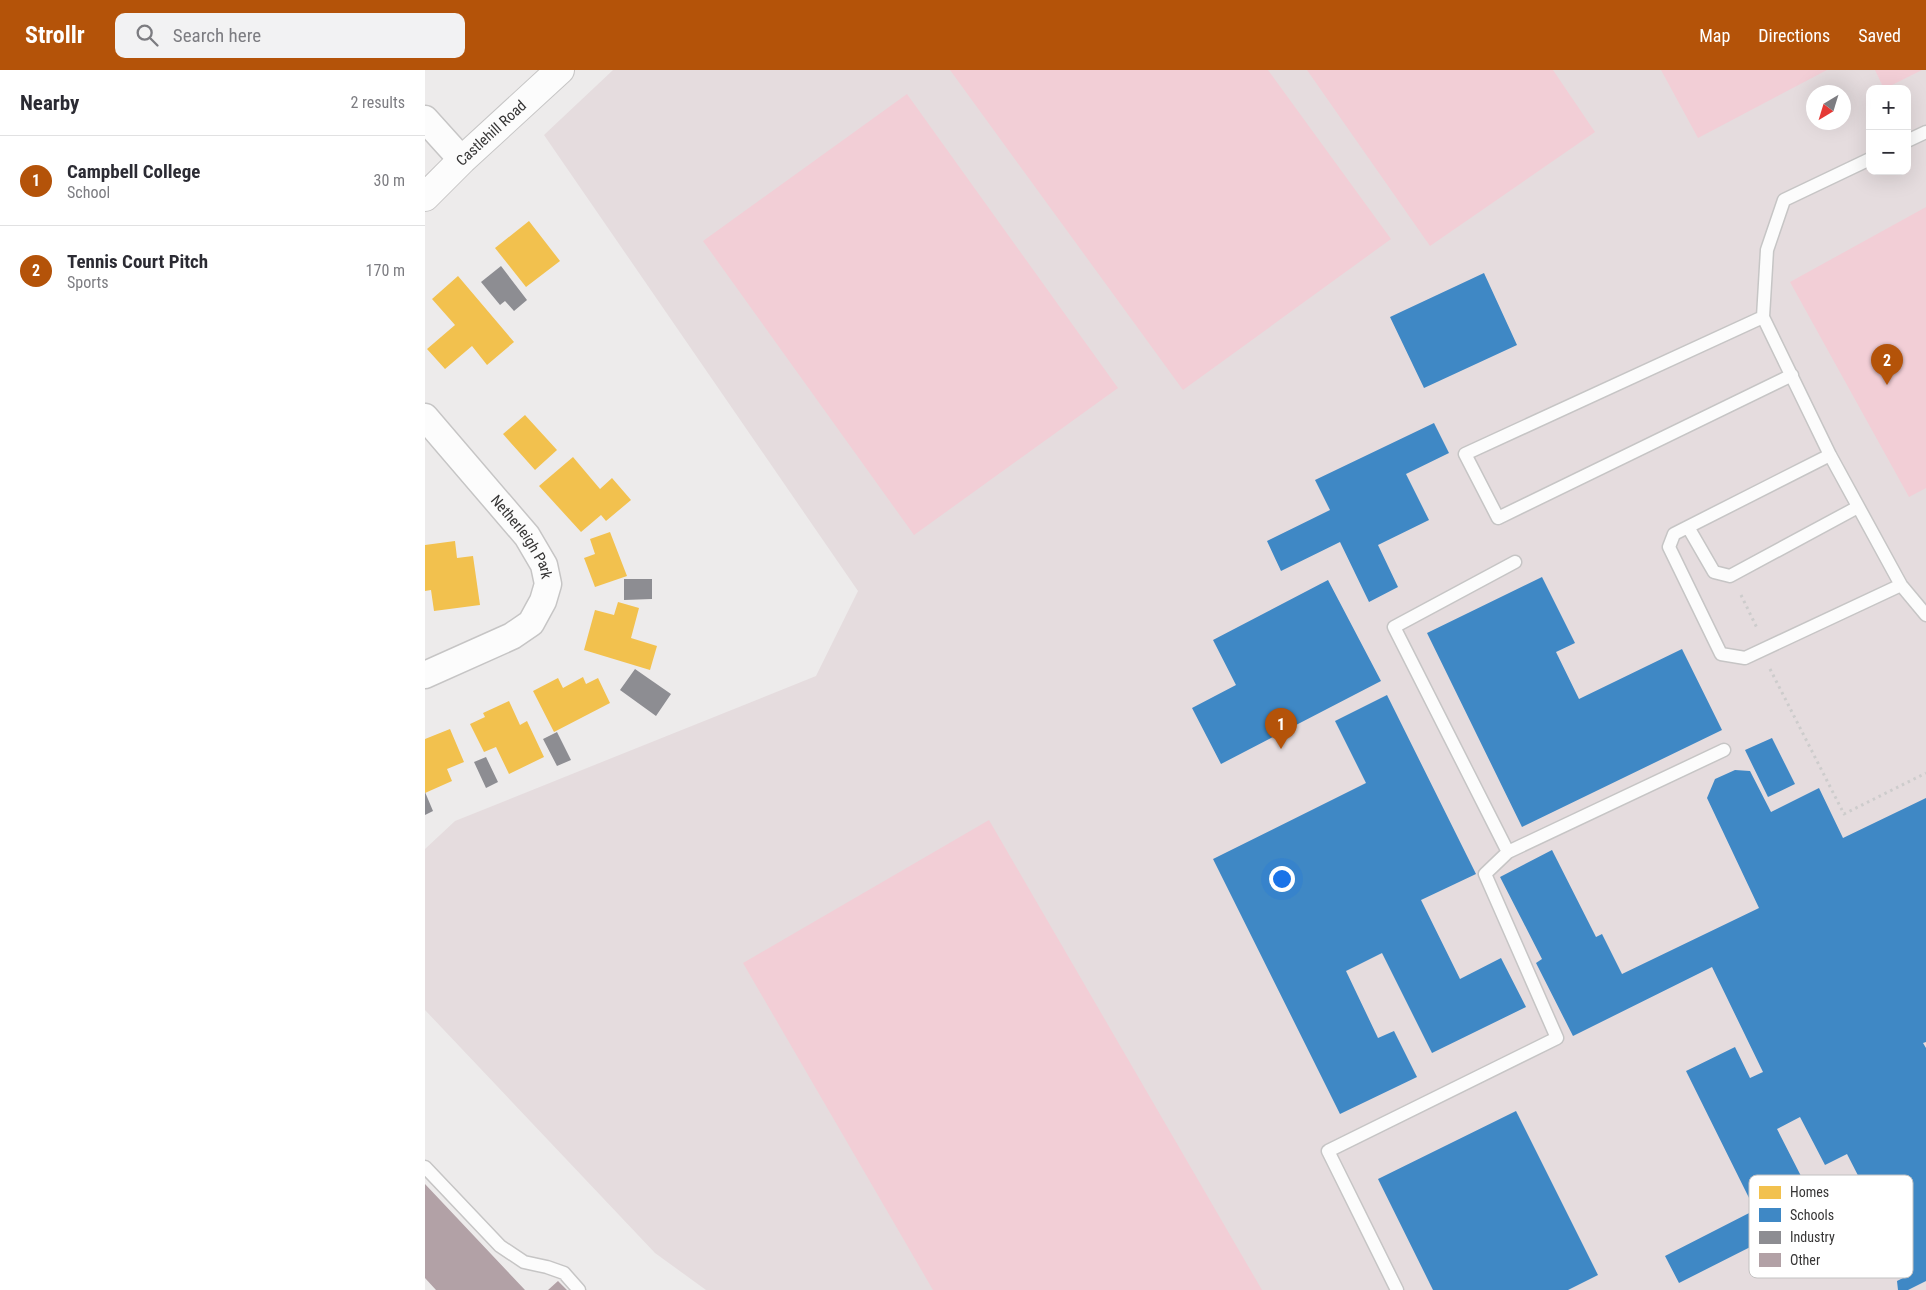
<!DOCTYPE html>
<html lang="en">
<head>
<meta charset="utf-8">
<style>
  :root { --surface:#fff; --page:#f2f2f3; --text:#2b2b33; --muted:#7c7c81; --line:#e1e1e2; --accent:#b45309 }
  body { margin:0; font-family:"Roboto Condensed",sans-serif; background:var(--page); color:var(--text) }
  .controls { position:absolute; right:15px; top:15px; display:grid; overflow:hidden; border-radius:10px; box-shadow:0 5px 20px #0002 }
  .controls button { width:45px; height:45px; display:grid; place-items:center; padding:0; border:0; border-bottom:1px solid var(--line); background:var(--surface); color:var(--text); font:25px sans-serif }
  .compass { position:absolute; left:1381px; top:15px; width:45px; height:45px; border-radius:50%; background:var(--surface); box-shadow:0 5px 20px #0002; rotate:218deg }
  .you { position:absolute; left:856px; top:808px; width:18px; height:18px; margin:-12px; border:4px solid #fff; border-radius:50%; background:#1a73e8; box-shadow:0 0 0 8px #1a73e833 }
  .badge { display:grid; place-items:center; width:32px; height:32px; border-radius:50%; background:var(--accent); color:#fff; font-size:16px; font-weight:700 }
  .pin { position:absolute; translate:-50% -41px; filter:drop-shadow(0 1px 2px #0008) }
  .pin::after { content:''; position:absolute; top:26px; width:18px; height:15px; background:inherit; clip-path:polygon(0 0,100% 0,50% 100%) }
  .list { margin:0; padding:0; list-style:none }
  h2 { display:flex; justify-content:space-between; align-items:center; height:65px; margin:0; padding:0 20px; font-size:21px }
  h2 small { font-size:16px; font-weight:400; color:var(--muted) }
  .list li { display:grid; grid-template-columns:32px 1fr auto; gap:15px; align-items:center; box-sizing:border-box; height:90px; padding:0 20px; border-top:1px solid var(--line) }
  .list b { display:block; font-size:19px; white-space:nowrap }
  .list p { margin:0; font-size:16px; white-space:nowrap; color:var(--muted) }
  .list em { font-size:16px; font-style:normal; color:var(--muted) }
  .icon { flex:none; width:28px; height:28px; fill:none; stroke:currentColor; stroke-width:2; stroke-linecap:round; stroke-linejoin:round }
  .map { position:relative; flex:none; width:1501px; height:1220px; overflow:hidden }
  header { display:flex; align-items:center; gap:30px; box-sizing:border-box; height:70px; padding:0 25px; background:var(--accent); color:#fff }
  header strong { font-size:24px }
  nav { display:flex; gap:28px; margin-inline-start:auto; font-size:18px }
  .search { width:350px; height:45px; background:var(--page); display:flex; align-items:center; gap:12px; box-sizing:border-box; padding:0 18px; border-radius:10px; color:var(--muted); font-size:19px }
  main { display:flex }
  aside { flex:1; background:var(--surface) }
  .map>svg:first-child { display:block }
</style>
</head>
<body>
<header>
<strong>Strollr</strong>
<div class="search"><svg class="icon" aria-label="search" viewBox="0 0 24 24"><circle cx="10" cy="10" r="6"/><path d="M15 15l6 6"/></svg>Search here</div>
<nav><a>Map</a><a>Directions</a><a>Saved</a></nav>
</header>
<main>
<aside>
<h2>Nearby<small>2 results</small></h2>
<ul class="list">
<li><span class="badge">1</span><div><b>Campbell College</b><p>School</p></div><em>30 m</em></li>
<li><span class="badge">2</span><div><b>Tennis Court Pitch</b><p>Sports</p></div><em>170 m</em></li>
</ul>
</aside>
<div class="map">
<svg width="1501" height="1220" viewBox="0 0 1501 1220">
  <rect width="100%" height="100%" fill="#edebeb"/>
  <path fill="#e5dcde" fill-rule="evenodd" d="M 188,0 L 1501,0 L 1501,1220 L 281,1220 L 230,1183 L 0,940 L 0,779 L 30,751 L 391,606 L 433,521 L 119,65 ZM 1445,19 L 1482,19 L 1482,101 L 1445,101 ZM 1388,22 L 1418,22 L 1418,52 L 1388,52 Z"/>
  <path fill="#f2ced6" d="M 525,0 L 843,0 L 966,169 L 758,320 Z
    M 882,0 L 1128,0 L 1170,62 L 1005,176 Z
    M 1236,0 L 1402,0 L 1273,68 Z
    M 1450,0 L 1497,0 L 1459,19 Z
    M 482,24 L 693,318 L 489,465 L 278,171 Z
    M 1501,137 L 1501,418 L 1484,427 L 1365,212 Z
    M 564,750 L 837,1220 L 508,1220 L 318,893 Z"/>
  <path fill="#f2c14e" d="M 104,151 L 135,191 L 101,217 L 70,178 Z
    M 33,206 L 89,272 L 62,295 L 47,276 L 20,299 L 2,279 L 30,255 L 7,229 Z
    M 100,345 L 132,380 L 110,400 L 78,364 Z
    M 148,387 L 175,419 L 187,408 L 206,430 L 181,451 L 176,445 L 156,462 L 114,416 Z
    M 185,462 L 202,506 L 170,517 L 159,488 L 170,484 L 165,469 Z
    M 30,471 L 32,488 L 48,486 L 55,535 L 9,541 L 6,520 L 0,521 L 0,475 Z
    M 193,532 L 214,538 L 206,568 L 232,576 L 225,600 L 159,580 L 170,540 L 189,545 Z
    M 158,607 L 161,614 L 173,608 L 185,633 L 129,662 L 108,621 L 133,608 L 138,618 Z
    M 84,631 L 95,655 L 102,651 L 119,687 L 84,704 L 71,677 L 59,682 L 45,654 L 60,647 L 58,643 Z
    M 25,659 L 39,692 L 22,699 L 27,711 L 0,723 L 0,669 Z"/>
  <path fill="#3f88c5" d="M 1059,203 L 1092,275 L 999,318 L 965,247 Z
    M 1009,353 L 1024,383 L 981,404 L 1004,450 L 953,475 L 973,517 L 944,532 L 915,472 L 856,501 L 842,471 L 905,440 L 890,410 Z
    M 1117,507 L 1150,573 L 1131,582 L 1154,629 L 1257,579 L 1297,660 L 1097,757 L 1002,563 Z
    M 903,510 L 956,611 L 796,694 L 767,638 L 811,615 L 788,570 Z
    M 962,625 L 1051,804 L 996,830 L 1035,909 L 1076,888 L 1101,937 L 1007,983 L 957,883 L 921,901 L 953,968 L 969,961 L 992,1007 L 915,1044 L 788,789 L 941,713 L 910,651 Z
    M 1347,668 L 1370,714 L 1343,727 L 1320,680 Z
    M 1310,700 L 1325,701 L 1346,742 L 1394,718 L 1418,768 L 1501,728 L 1501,972 L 1498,973 L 1501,978 L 1501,1211 L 1483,1220 L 1473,1220 L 1472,1211 L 1484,1205 L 1422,1084 L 1400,1095 L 1375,1047 L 1352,1059 L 1399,1151 L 1369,1166 L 1377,1182 L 1365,1188 L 1353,1163 L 1254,1213 L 1240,1186 L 1330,1140 L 1261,1001 L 1310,977 L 1325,1008 L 1338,1002 L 1287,897 L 1148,966 L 1111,893 L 1117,889 L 1075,807 L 1127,780 L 1171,867 L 1177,864 L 1197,904 L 1334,838 L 1282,728 L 1290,709 Z
    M 1091,1041 L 1173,1205 L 1143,1220 L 1008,1220 L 953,1109 Z"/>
  <path fill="#8d8d92" d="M 76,196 L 102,230 L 89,241 L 80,231 L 75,235 L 56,212 Z
    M 199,509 L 227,509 L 227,529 L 199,530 Z
    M 210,599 L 246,624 L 231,646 L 195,620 Z
    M 132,662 L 146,690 L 132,696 L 118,669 Z
    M 61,687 L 73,712 L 61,718 L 49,692 Z
    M 0,722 L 8,741 L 0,745 Z"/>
  <path fill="#b2a1a6" d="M 0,1114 L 100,1220 L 11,1220 L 0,1208 Z
    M 133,1211 L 142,1220 L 123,1220 Z"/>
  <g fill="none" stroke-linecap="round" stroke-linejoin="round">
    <g stroke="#c6c5c5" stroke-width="15">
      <path id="service" d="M 1482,71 L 1501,62
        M 1445,89 L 1359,130 L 1342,180 L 1338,247 L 1405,385 L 1476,515 L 1501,545
        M 1338,247 L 1040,384 L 1073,448 L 1367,305
        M 1405,385 L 1249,464 L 1244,477 L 1296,584 L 1320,588 L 1476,515
        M 1263,457 L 1289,502 L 1305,506 L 1433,437
        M 1083,782 L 1299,680
        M 0,1097 L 75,1176 L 99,1192 L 122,1197 L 139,1203 L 154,1220
        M 972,1220 L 903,1081 L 1132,968 L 1060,804 L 1083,782 L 969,557 L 1090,492"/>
    </g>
    <g stroke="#c6c5c5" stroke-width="29">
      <g id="minor">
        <path d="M 0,49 L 37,90"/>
        <path id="s1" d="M 0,347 L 102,466 L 119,495 L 123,514 L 118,531 L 106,553 L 87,566 L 0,605"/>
      </g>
    </g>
    <g stroke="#c6c5c5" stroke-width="30">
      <g id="tertiary">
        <path id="s2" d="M 0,127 L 37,90 L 135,0"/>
      </g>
    </g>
    <path stroke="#cdcccc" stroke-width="3" stroke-dasharray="2.5 4" stroke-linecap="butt" d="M 1316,525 L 1332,558
      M 1345,599 L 1419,744 L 1501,703"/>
    <use href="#service" stroke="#fcfcfc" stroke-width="12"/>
    <use href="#minor" stroke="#fcfcfc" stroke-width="26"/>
    <use href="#tertiary" stroke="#fcfcfc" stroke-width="28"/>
  </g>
  <g text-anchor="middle" stroke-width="5" stroke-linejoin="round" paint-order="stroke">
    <g font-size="15" fill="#363535" stroke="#fff">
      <text dy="5" stroke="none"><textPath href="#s2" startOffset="92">Castlehill Road</textPath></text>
      <text dy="5" stroke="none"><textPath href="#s1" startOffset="155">Netherleigh Park</textPath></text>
    </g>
  </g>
  <rect x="1324" y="1105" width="164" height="103" rx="8" fill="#fff" stroke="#c3c2c2" stroke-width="1"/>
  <rect x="1334" y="1116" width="22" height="13" fill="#f2c14e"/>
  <rect x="1334" y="1138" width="22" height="14" fill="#3f88c5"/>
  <rect x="1334" y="1161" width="22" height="13" fill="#8d8d92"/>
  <rect x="1334" y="1183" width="22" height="14" fill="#b2a1a6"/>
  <g font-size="14" fill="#363535">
    <text x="1365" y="1127">Homes</text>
    <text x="1365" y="1150">Schools</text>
    <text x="1365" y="1172">Industry</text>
    <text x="1365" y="1195">Other</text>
  </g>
</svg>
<div class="controls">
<button>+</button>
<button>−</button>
</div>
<svg class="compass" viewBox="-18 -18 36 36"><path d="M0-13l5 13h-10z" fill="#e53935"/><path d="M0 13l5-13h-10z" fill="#7c7c81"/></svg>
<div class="you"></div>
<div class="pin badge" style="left:856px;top:679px">1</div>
<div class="pin badge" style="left:1462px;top:315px">2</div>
</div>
</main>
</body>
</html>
